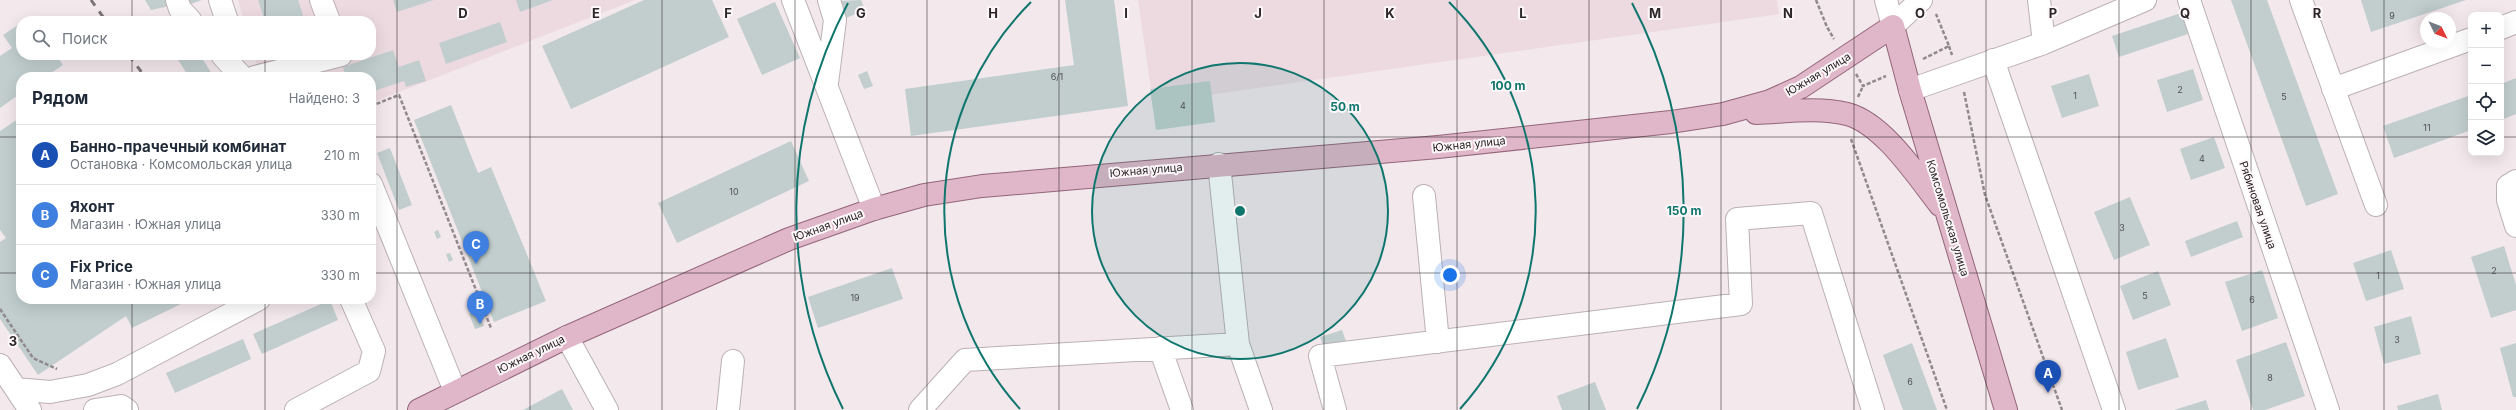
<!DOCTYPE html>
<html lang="ru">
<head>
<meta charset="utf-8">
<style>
  :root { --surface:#fff; --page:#f6f6f7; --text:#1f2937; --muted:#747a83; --line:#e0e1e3; --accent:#25706e }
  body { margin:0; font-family:Inter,sans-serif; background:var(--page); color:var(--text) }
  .controls { position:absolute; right:12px; top:12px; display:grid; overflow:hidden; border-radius:8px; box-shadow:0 4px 16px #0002 }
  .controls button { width:36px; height:36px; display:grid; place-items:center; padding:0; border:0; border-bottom:1px solid var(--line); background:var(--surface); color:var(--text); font:20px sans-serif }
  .compass { position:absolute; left:2420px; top:12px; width:36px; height:36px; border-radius:50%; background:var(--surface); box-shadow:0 4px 16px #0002; rotate:132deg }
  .you { position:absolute; left:1450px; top:275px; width:14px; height:14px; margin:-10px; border:3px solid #fff; border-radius:50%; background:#1a73e8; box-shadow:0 0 0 6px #1a73e833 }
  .badge { display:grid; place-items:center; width:26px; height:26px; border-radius:50%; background:var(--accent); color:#fff; font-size:13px; font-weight:700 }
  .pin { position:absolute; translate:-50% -33px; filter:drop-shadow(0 1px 2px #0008) }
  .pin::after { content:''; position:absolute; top:21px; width:14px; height:12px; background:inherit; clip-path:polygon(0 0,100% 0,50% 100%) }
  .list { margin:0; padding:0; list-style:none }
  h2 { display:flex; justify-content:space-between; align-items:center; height:52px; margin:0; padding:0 16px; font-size:17px }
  h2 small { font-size:13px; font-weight:400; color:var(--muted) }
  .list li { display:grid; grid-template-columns:26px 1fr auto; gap:12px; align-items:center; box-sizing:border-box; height:60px; padding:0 16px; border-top:1px solid var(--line) }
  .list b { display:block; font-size:15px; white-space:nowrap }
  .list p { margin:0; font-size:13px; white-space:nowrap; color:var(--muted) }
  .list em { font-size:13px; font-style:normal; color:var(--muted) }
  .icon { flex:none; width:22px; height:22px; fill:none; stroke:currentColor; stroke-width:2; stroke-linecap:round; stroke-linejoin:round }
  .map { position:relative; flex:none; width:2516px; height:410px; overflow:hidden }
  .search { position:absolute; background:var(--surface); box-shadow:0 4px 16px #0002; left:16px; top:16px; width:360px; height:44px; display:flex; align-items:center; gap:10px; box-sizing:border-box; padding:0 14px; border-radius:16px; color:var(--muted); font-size:15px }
  .panel { position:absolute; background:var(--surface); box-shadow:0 4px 16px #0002; left:16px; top:72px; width:360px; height:232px; border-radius:16px }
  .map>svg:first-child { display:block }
</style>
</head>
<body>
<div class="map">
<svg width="2516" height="410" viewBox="0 0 2516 410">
  <rect width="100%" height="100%" fill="#f3e8ec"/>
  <path fill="#eddae1" d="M 238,0 L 635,0 L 371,103 L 371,77 L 261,77 L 254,55 L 371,55 L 371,21 L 244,21 Z
    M 1138,0 L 1777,0 L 1779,14 L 1153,103 Z"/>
  <path fill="#c1cecd" d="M 145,0 L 168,0 L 170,6 L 151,10 Z
    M 183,0 L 202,0 L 185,6 Z
    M 258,0 L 298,0 L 305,21 L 265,21 Z
    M 393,0 L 434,0 L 397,12 Z
    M 516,0 L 553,0 L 520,12 Z
    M 644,0 L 712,0 L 729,37 L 571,109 L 542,46 Z
    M 861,0 L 865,10 L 846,18 L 839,1 Z
    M 1065,0 L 1114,0 L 1128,106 L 911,136 L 905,89 L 1074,65 Z
    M 2231,0 L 2267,0 L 2338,194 L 2306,206 Z
    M 2361,0 L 2466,0 L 2371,32 Z
    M 775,2 L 800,58 L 762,75 L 737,19 Z
    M 2184,12 L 2191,33 L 2119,57 L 2112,36 Z
    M 500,22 L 507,42 L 446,64 L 439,43 Z
    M 21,23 L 21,55 L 56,55 L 63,65 L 45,77 L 21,77 L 21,93 L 0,108 L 0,56 L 12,48 L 3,35 Z
    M 393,50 L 399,67 L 419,60 L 426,81 L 406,87 L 404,81 L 371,92 L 371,77 L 346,77 L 343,67 Z
    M 175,55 L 200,55 L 214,77 L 189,77 Z
    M 267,55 L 282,55 L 268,60 Z
    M 2193,69 L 2203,100 L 2167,112 L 2157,80 Z
    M 867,71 L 873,86 L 864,89 L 858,75 Z
    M 2089,74 L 2099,106 L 2062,118 L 2051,86 Z
    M 2516,78 L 2516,114 L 2501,120 L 2501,84 Z
    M 1210,81 L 1215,122 L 1156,130 L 1150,89 Z
    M 2471,95 L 2471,130 L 2394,158 L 2383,126 Z
    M 451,105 L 478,173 L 491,167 L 546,301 L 494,322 L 414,120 Z
    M 21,117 L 21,299 L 191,299 L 132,328 L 126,316 L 38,375 L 0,319 L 0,242 L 6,238 L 0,230 L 0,131 Z
    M 2214,137 L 2225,168 L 2191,180 L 2180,149 Z
    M 791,141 L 809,181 L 677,243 L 658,203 Z
    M 390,148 L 412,205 L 399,210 L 377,153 Z
    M 2130,197 L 2150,245 L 2114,260 L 2094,212 Z
    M 2237,221 L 2243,237 L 2191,257 L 2185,241 Z
    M 438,230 L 441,237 L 437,239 L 434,232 Z
    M 2504,246 L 2516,285 L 2516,310 L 2491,318 L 2471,257 Z
    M 2391,250 L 2404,289 L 2366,301 L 2353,263 Z
    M 450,253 L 453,260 L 449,262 L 446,254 Z
    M 892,268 L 903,299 L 818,328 L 808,297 Z
    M 2262,270 L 2278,318 L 2242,331 L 2225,282 Z
    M 2158,271 L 2171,305 L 2133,320 L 2120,286 Z
    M 330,300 L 338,320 L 262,354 L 253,334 Z
    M 478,310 L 484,326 L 475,329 L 469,314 Z
    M 2411,316 L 2421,354 L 2384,364 L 2374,327 Z
    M 1342,330 L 1349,350 L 1327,357 L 1320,337 Z
    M 2166,338 L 2179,377 L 2138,390 L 2126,352 Z
    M 243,339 L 251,359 L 175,393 L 166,373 Z
    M 2286,342 L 2305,396 L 2265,410 L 2253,410 L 2236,360 Z
    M 1912,343 L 1937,410 L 1903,410 L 1883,355 Z
    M 2516,343 L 2516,397 L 2513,397 L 2500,348 Z
    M 1595,382 L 1606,410 L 1562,410 L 1557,396 Z
    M 562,389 L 573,410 L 523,410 Z
    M 2438,394 L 2442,410 L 2398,410 L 2397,406 Z
    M 2206,400 L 2209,410 L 2174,410 Z"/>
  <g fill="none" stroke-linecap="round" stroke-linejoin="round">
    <g stroke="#bbb1b5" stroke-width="24">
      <path id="minor" d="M 177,0 L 180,9 L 191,21
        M 220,0 L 227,21
        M 321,0 L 329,21
        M 793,0 L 874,209
        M 1886,0 L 1893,26 L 1921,0
        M 2039,0 L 2044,43
        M 2189,0 L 2328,410
        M 2301,0 L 2376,205
        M 2501,28 L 2516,22
        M 222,55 L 242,77
        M 1993,60 L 2114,410
        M 255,77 L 341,55
        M 827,83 L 835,20 L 829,0
        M 2333,89 L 2471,39
        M 1910,90 L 2044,43 L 2145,0
        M 1219,164 L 1238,344
        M 2516,181 L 2508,186 L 2508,200 L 2516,226
        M 371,184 L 455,391
        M 1424,196 L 1438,342
        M 567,337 L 607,410
        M 1160,348 L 1182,410
        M 0,365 L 30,410
        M 16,389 L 50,392 L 88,385 L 117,374 L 259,299
        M 95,410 L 121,406 L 127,410
        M 296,410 L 369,371 L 374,351 L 351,299
        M 728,410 L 733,361
        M 920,410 L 965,360 L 1238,344 L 1261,410
        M 1335,410 L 1320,356 L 1741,304 L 1737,219 L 1811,213 L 1873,410"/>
    </g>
    <g stroke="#936579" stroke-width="24">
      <path id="major" d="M 1756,113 C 1786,112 1817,107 1847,114 C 1883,123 1918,177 1940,205
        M 419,410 L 567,337 L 789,239 L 874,209 L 924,195 L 982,186 L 1438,147 L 1671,122 L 1723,114 L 1770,101 L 1801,87 L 1893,26 L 1910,90 L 2006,410"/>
    </g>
    <path stroke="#91898c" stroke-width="2.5" stroke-dasharray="4 2" stroke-linecap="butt" d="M 1816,0 L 1827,27 L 1834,39
      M 1949,46 L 1952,55
      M 1923,59 L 1949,46 L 1936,14
      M 1856,74 L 1863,86 L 1886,76
      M 1964,92 L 1985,195 L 2062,410
      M 1858,97 L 1863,86
      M 371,106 L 399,95 L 491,328
      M 1851,139 L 1947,410
      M 0,309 L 33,358 L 57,369"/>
    <use href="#minor" stroke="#fff" stroke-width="22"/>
    <use href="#major" stroke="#e0b7c8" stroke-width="22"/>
    <path stroke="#7c7477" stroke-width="3" stroke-dasharray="7 7" stroke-linecap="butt" d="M 91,0 L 106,21
      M 129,55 L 145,77"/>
  </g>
  <path fill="none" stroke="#2b2628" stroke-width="1" stroke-opacity="0.55" d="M 132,0 L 132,21M 265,0 L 265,21M 397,0 L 397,410M 530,0 L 530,410M 662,0 L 662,410M 795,0 L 795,410M 927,0 L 927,410M 1059,0 L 1059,410M 1192,0 L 1192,410M 1324,0 L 1324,410M 1457,0 L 1457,410M 1589,0 L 1589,410M 1721,0 L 1721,410M 1854,0 L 1854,410M 1986,0 L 1986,410M 2119,0 L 2119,410M 2251,0 L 2251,410M 2384,0 L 2384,410M 132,55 L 132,77M 265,55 L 265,77M 0,137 L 21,137M 371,137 L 2471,137M 2501,137 L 2516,137M 0,273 L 21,273M 371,273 L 2516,273M 132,299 L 132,410M 265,299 L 265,410"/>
  <circle cx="1240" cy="211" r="148" fill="#0f766e" fill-opacity=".12"/>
  <g fill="none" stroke="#0f766e" stroke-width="2">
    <circle cx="1240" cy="211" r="148"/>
    <path d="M1020 409A296 296 0 0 1 1031 2M1449 2A296 296 0 0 1 1460 409"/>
    <path d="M843 409A444 444 0 0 1 848 3M1632 3A444 444 0 0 1 1637 409"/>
  </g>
  <g text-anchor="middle" stroke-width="4" stroke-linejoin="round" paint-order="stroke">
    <g font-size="9" fill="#505051">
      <text x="2392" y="19">9</text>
      <text x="1057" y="80">6/1</text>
      <text x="2180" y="93">2</text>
      <text x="2075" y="99">1</text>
      <text x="2284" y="100">5</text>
      <text x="1183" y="109">4</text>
      <text x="2427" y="131">11</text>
      <text x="2202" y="162">4</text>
      <text x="734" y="195">10</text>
      <text x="2122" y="231">3</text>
      <text x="2494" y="274">2</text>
      <text x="2378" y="279">1</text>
      <text x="2145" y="299">5</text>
      <text x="855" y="301">19</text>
      <text x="2252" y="303">6</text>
      <text x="2397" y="343">3</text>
      <text x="2270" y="381">8</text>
      <text x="1910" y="385">6</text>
    </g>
    <g font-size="11" fill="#2b2628" stroke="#fef7f9">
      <text transform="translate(1818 74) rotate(-31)" y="4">Южная улица</text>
      <text transform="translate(1469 144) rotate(-6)" y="4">Южная улица</text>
      <text transform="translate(1146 170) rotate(-5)" y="4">Южная улица</text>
      <text transform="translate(2258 205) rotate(71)" y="4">Рябиновая улица</text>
      <text transform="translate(1948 218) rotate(73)" y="4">Комсомольская улица</text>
      <text transform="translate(828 225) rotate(-20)" y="4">Южная улица</text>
      <text transform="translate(531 354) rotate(-26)" y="4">Южная улица</text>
    </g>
  </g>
  <g font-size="13" text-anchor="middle" font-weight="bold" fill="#2b2628" stroke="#fef7f9" stroke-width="4" stroke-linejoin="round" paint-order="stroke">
    <text x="463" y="18">D</text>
    <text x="596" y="18">E</text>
    <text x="728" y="18">F</text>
    <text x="861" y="18">G</text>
    <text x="993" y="18">H</text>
    <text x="1126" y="18">I</text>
    <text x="1258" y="18">J</text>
    <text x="1390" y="18">K</text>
    <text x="1523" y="18">L</text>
    <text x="1655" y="18">M</text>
    <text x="1788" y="18">N</text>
    <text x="1920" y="18">O</text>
    <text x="2053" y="18">P</text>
    <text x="2185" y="18">Q</text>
    <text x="2317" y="18">R</text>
    <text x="13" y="346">3</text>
  </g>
  <circle cx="1240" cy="211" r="6" fill="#0f766e" stroke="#fef7f9" stroke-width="2"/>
  <g font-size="12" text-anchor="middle" font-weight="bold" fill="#0f766e" stroke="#fef7f9" stroke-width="4" stroke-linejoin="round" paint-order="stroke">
    <text x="1508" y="90">100 m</text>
    <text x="1345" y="111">50 m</text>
    <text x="1684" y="215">150 m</text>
  </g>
</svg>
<div class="controls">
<button>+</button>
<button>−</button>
<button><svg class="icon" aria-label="locate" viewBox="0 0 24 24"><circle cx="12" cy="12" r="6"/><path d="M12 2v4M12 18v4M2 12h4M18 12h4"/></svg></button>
<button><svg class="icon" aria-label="layers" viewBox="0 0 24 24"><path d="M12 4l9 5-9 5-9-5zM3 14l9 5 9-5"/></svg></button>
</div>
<svg class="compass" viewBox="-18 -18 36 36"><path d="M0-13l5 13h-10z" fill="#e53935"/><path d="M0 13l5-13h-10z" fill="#747a83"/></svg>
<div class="you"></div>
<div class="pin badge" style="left:2048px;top:393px;background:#1a4fb4">A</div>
<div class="pin badge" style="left:480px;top:324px;background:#3f7fe0">B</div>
<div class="pin badge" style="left:476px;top:264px;background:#3f7fe0">C</div>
<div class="search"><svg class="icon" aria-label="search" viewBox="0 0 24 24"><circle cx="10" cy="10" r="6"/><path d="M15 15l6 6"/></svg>Поиск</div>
<section class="panel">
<h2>Рядом<small>Найдено: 3</small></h2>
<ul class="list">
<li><span class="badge" style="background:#1a4fb4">A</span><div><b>Банно-прачечный комбинат</b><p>Остановка · Комсомольская улица</p></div><em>210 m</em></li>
<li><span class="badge" style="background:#3f7fe0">B</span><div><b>Яхонт</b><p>Магазин · Южная улица</p></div><em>330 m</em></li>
<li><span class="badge" style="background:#3f7fe0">C</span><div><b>Fix Price</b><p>Магазин · Южная улица</p></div><em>330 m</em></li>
</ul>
</section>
</div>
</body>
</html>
